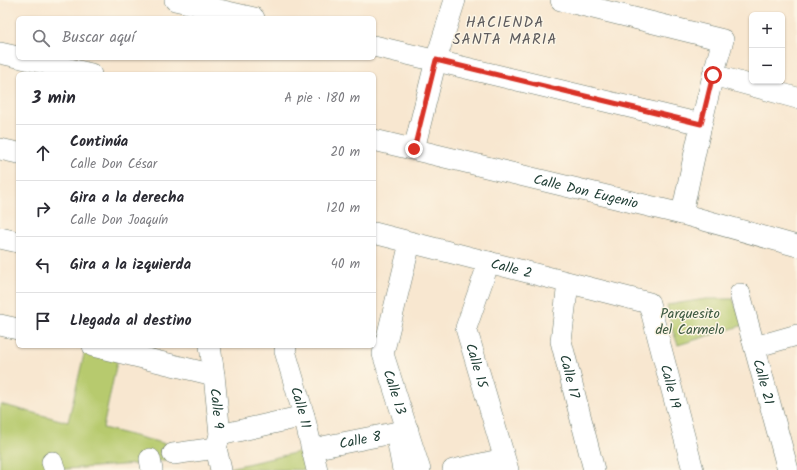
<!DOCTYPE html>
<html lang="es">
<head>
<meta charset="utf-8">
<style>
  :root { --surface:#fff; --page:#f2f2f3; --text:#2b2b33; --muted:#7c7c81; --line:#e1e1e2 }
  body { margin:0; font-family:Kalam,sans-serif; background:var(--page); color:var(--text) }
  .controls { position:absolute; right:12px; top:12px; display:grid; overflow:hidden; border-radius:6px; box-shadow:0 1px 3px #0004 }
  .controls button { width:36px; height:36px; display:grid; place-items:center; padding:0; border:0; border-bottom:1px solid var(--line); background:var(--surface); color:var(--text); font:20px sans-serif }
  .stop { position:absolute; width:12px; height:12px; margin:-9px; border:3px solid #d93025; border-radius:50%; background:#fff }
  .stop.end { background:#d93025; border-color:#fff; box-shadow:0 1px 4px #0008 }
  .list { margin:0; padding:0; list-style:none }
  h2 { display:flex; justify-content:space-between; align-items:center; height:52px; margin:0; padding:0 16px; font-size:17px }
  h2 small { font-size:13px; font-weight:400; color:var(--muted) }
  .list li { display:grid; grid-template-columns:26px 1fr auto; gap:12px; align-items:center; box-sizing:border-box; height:56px; padding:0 16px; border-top:1px solid var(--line) }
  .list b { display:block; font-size:15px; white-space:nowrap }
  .list p { margin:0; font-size:13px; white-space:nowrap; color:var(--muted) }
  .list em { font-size:13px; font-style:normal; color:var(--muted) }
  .icon { flex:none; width:22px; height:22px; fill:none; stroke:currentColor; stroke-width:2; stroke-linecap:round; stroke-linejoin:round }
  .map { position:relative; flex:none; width:797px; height:470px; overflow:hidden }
  .search { position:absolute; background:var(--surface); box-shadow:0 1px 3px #0004; left:16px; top:16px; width:360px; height:44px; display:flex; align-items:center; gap:10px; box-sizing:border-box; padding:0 14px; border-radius:6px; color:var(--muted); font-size:15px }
  .panel { position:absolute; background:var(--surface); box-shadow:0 1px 3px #0004; left:16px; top:72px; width:360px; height:276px; border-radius:6px }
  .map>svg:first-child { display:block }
</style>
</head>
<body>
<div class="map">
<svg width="797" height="470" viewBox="0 0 797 470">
  <rect width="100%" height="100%" fill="#fcf5e5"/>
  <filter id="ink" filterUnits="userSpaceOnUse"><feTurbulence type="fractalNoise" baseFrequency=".025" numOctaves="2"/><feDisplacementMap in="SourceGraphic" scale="8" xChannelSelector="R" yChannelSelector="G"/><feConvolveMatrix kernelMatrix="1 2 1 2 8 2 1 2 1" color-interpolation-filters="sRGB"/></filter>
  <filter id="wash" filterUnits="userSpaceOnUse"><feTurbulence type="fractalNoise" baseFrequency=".012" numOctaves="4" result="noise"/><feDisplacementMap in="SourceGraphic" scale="16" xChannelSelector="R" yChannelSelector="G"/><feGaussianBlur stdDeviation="0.9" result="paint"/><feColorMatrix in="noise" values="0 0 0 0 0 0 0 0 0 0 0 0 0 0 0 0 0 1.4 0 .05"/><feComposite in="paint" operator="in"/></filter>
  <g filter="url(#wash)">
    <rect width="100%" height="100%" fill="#f8e7d0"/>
    <path fill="#b7ca6e" stroke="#6b8451" d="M 706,299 L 733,299 L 744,325 L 678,345 L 671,326 L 667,305 Z
      M 86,346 L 119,352 L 103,428 L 198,452 L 151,463 L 51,470 L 0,470 L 0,404 L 68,422 Z
      M 312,449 L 317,470 L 225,469 Z"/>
  </g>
  <g filter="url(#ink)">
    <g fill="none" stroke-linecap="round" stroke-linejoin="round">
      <g stroke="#6b786b" stroke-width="22">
        <g id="minor">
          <path d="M 175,0 L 254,18"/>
          <path d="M 561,0 L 723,40 C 706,98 694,156 682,214"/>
          <path d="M 374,46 L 701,124"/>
          <path d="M 0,53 L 18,57"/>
          <path d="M 22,58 L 91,74"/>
          <path d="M 713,75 L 797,98"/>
          <path id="s1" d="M 374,140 L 682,214 L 797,246"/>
          <path d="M 0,149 L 18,153"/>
          <path d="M 414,149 L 436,60 L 455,0"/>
          <path id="s2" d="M 374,233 L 649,303 L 693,470"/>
          <path d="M 0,238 L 18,242"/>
          <path id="s3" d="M 410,243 L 383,354 L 420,470"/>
          <path id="s4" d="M 489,262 L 466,328 L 508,470"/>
          <path id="s5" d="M 568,283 L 561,341 L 594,470"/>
          <path id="s6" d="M 740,294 L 788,470"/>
          <path d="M 0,325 L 18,329"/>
          <path d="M 93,346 L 214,375"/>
          <path id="s7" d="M 210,346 L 214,375 L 220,435 L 216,448 L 221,470"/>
          <path id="s8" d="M 286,346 L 285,351 L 304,416 L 317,470"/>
          <path d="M 755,347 L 797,335"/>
          <path d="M 396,433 L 403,470"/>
          <path d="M 220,435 L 304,416"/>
          <path id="s9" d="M 312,449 L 408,430"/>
          <path d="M 173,454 L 216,448"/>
          <path d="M 150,459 L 152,470"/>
          <path d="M 52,462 L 55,470"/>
          <path d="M 453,470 L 504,459"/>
        </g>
      </g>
      <use href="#minor" stroke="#fff" stroke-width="21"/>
    </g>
  </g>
  <g fill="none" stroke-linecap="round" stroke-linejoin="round" filter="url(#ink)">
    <path stroke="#d93025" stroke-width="5" d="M 414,149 L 436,60 L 701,124 L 713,75"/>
  </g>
  <g text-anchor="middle" stroke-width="3" stroke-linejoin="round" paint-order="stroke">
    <g font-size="14" fill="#1f3d34" stroke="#fcf5e5">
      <text dy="5" stroke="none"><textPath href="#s1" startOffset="218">Calle Don Eugenio</textPath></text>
      <text dy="5" stroke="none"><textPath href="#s2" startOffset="142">Calle 2</textPath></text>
      <text dy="5" stroke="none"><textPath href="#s4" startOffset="109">Calle 15</textPath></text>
      <text dy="5" stroke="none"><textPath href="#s5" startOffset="95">Calle 17</textPath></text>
      <text dy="5" stroke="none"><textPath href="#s6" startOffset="91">Calle 21</textPath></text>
      <text dy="5" stroke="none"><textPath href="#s2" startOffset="370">Calle 19</textPath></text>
      <text dy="5" stroke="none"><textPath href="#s3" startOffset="154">Calle 13</textPath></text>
      <text dy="5" stroke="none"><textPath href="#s7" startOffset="63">Calle 9</textPath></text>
      <text dy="5" stroke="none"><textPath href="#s8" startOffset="64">Calle 11</textPath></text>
      <text dy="5" stroke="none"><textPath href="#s9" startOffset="49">Calle 8</textPath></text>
    </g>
    <g font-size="14" fill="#3d5940" stroke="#fcf5e5">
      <text x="690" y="318">Parquesito<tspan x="690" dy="16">del Carmelo</tspan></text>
    </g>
    <g font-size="15" letter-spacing="1" fill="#5e5c5e" stroke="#fcf5e5">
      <text x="505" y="27">HACIENDA<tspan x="505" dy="17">SANTA MARIA</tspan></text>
    </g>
  </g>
</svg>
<div class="controls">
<button>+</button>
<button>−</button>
</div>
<div class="stop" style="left:713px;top:75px"></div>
<div class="stop end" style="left:414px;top:149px"></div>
<div class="search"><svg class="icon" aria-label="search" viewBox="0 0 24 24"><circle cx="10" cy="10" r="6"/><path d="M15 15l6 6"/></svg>Buscar aquí</div>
<section class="panel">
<h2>3 min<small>A pie · 180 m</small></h2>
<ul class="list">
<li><svg class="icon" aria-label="ahead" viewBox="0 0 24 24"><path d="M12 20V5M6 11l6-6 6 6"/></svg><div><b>Continúa</b><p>Calle Don César</p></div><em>20 m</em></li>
<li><svg class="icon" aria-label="right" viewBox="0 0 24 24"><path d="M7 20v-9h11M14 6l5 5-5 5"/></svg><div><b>Gira a la derecha</b><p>Calle Don Joaquín</p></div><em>120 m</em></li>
<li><svg class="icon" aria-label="left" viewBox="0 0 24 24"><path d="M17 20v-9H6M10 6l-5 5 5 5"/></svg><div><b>Gira a la izquierda</b></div><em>40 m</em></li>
<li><svg class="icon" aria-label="arrive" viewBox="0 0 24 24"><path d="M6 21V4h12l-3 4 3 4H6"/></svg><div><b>Llegada al destino</b></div></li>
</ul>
</section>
</div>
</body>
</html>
